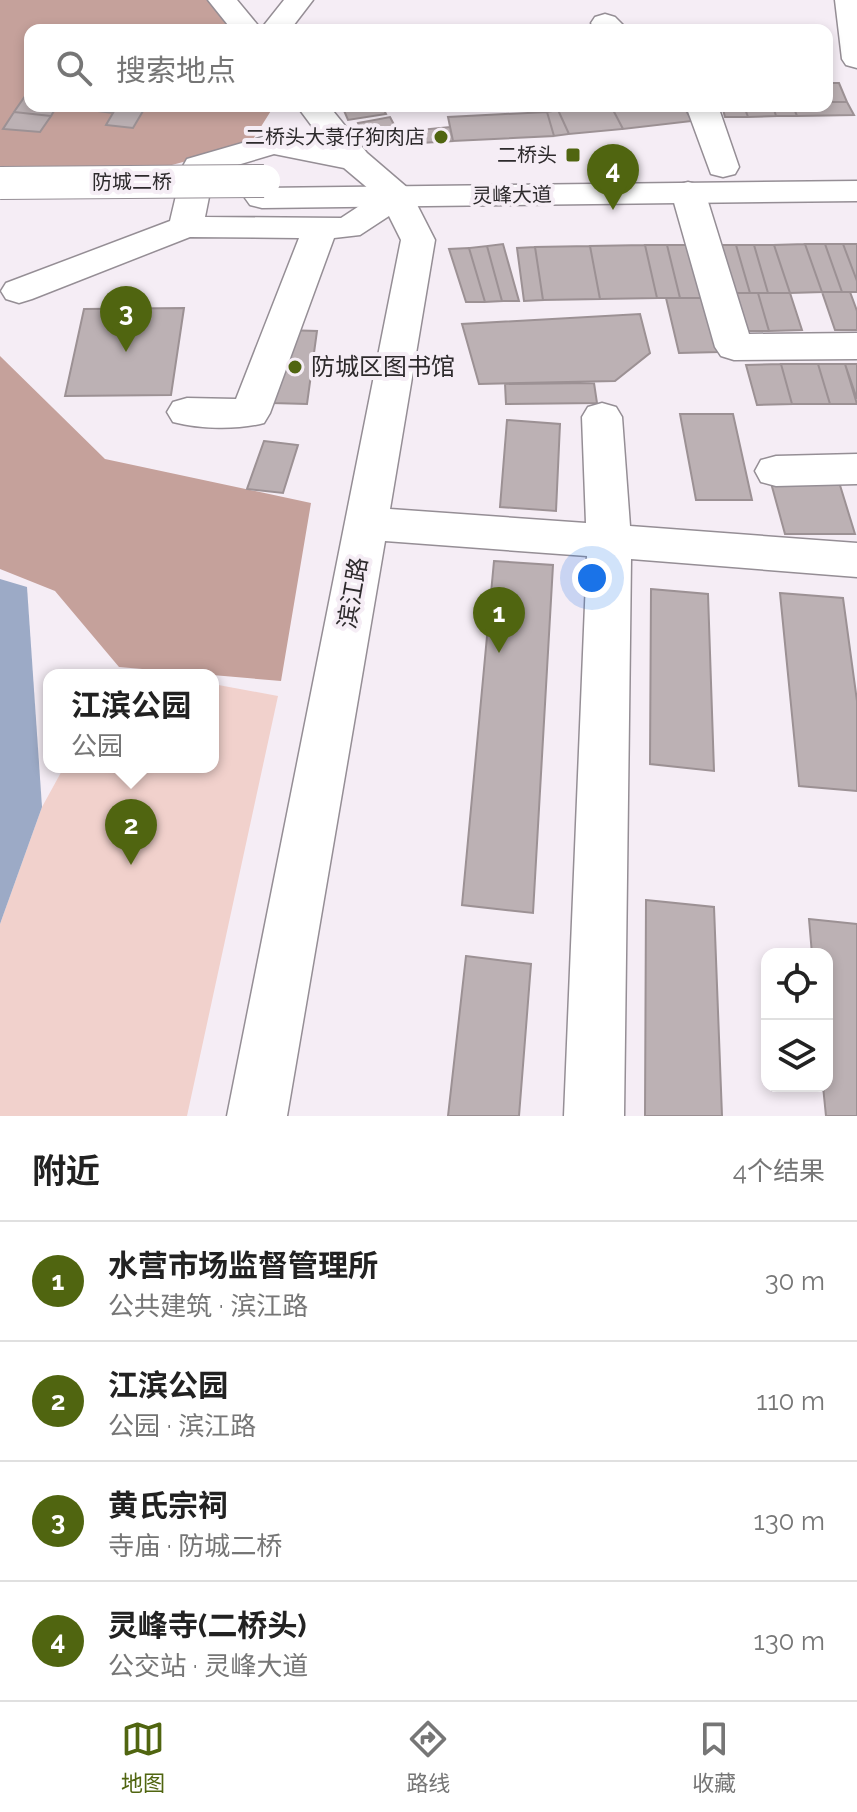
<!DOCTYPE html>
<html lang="zh">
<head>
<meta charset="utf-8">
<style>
  :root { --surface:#fff; --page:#f2f2f2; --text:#222; --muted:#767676; --line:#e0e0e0; --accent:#506510 }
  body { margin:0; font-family:Raleway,"Noto Sans SC",sans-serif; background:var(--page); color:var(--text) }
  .controls { position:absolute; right:24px; bottom:24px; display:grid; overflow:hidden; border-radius:16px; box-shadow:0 4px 12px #0003 }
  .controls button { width:72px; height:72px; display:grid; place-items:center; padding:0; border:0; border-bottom:2px solid var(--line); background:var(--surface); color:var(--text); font:40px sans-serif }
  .you { position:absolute; left:592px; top:578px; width:28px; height:28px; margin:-20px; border:6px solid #fff; border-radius:50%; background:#1a73e8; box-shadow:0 0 0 12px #1a73e833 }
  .badge { display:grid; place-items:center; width:52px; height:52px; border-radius:50%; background:var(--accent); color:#fff; font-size:26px; font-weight:700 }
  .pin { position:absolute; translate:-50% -66px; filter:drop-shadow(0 2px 4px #0008) }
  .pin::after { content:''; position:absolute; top:42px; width:28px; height:24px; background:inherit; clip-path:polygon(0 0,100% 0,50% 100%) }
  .popup { position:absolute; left:43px; top:669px; width:176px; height:104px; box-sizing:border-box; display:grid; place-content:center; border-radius:16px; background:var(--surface); filter:drop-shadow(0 2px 6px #0005); font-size:26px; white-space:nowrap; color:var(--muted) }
  .popup b { font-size:30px; color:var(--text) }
  .popup::after { content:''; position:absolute; left:50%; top:100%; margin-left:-16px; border:16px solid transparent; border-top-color:var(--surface) }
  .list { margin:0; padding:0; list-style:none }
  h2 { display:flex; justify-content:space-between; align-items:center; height:104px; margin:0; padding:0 32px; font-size:34px }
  h2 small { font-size:26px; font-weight:400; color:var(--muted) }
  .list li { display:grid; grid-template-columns:52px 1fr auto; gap:24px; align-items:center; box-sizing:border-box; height:120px; padding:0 32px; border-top:2px solid var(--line) }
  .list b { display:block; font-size:30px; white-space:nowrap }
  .list p { margin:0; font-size:26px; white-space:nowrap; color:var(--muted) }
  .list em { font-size:26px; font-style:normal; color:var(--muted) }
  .icon { flex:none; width:44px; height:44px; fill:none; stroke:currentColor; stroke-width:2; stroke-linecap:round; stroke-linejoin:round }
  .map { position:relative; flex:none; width:857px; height:1116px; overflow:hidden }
  .search { position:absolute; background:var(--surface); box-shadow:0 4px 12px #0003; left:24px; right:24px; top:24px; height:88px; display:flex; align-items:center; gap:20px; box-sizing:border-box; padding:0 28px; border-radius:16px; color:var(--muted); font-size:30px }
  .sheet { height:584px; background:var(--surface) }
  nav { display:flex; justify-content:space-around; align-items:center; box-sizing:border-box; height:112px; border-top:2px solid var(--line); background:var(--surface); font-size:22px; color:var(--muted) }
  nav a { display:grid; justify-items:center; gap:4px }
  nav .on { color:var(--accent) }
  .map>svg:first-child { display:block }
</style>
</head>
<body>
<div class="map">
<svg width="857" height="1116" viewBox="0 0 857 1116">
  <rect width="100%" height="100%" fill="#f5edf5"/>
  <path fill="#f1d1cc" d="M 213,684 L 278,696 L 187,1116 L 0,1116 L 0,924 L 42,807 L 64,767 L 213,767 Z"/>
  <path fill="#c5a19b" d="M 0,0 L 210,0 L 235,30 L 30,30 L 30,106 L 274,106 L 250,144 L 157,169 L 0,171 Z
    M 0,356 L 105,459 L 311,503 L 281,681 L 119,667 L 55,591 L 0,569 Z"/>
  <path fill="#9caac6" d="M 0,579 L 27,587 L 42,807 L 0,924 Z"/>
  <path fill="#bcb1b4" stroke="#9c9194" stroke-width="2" d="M 827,83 L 839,83 L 847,102 L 827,102 Z
    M 30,89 L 30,106 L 57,106 L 51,116 L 14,112 Z
    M 827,102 L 847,102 L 854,115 L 797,116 L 793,106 L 827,106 Z
    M 57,106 L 117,106 L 113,113 Z
    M 117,106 L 146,106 L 133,128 L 106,125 Z
    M 342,106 L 382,106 L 386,114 L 348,120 Z
    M 611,106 L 623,129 L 569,134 L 558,110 Z
    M 611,106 L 660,106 L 662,109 L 684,107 L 692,121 L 623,129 Z
    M 722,106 L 744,106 L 748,117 L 725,117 Z
    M 744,106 L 773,106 L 776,116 L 748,117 Z
    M 773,106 L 793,106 L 797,116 L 776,116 Z
    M 558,110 L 569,134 L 554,136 L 547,112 Z
    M 14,112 L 51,116 L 40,132 L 3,129 Z
    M 547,112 L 554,136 L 453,141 L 448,117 Z
    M 390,117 L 404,144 L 368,145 L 358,123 Z
    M 450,127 L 453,141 L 404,144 L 398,132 Z
    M 503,244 L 519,301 L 502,301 L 487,246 Z
    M 805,244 L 822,292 L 790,293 L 774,245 Z
    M 805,244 L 825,244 L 842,292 L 822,292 Z
    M 825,244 L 843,244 L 857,281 L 857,292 L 842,292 Z
    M 843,244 L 857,244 L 857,281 Z
    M 645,245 L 657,298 L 600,299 L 590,246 Z
    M 645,245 L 667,245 L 680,298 L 657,298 Z
    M 667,245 L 690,245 L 704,298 L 680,298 Z
    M 713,245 L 736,245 L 750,293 L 726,293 Z
    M 736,245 L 754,245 L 768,293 L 750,293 Z
    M 754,245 L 774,245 L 790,293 L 768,293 Z
    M 487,246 L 502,301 L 485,302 L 469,248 Z
    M 590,246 L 600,299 L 543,300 L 535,247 Z
    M 535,247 L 543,300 L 524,301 L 517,248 Z
    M 469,248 L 485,302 L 466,302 L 449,249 Z
    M 822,292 L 850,292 L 857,311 L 857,330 L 835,330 Z
    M 726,293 L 758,293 L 769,331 L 736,331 Z
    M 758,293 L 790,293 L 802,330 L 769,331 Z
    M 666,298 L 704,298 L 719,352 L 679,353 Z
    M 184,308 L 171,395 L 65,396 L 84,309 Z
    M 640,314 L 650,353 L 615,381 L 479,384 L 462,324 Z
    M 285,330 L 317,331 L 307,404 L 272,403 Z
    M 781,364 L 818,364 L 830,404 L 792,404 Z
    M 781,364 L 792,404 L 757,405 L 746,365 Z
    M 818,364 L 845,364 L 857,404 L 830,404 Z
    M 845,364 L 857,364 L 857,399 Z
    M 594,383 L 597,403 L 506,404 L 505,384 Z
    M 680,414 L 733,414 L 752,500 L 696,500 Z
    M 507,420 L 560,424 L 556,511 L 500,507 Z
    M 264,441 L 298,445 L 283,493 L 247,489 Z
    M 839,482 L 855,534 L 785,534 L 771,483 Z
    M 494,561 L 553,565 L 533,913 L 462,905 Z
    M 651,589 L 708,594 L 714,771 L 650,764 Z
    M 780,593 L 843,598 L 857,701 L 857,791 L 799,786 Z
    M 646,900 L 714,907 L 722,1116 L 645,1116 Z
    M 809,919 L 857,924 L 857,1116 L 826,1116 L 823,1086 L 827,1086 L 827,954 L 812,954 Z
    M 466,956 L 531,964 L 519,1116 L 448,1116 Z"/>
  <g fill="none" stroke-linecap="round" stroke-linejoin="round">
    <g stroke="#958e95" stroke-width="3">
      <path id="minor" d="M 208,0 L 237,0 L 261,29 L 284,0 L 313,0 L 290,30 L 232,30 Z
        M 835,0 L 857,0 L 857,68 L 846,65 L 842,59 Z
        M 605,14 L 615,17 L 628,30 L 596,30 L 591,23 L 595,17 Z
        M 297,106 L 329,106 L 367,153 L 409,189 L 435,240 L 390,509 L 586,523 L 582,417 L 588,407 L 602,403 L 616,407 L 622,417 L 630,526 L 857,543 L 857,577 L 631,559 L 624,1116 L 564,1116 L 587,556 L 385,541 L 287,1116 L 227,1116 L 401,240 L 389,216 L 360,235 L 334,238 L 270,413 L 264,423 C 237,430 200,429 173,422 L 167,412 L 173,402 L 187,398 L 236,399 L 299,238 L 190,237 L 32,299 L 19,303 L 6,299 L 1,291 L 6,283 L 170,221 L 183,166 L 187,159 L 273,134 L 326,145 ZM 274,154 L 344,168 L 376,195 L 341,218 L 205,217 L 214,172 Z
        M 686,106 L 718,106 L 739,167 L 735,174 L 723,177 L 711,174 Z
        M 688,182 L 700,185 L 705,192 L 749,334 L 857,333 L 857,359 L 734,360 L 721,356 L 715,347 L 671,192 L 676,185 Z
        M 857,454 L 857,484 L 776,486 L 761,482 L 755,471 L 761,460 L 776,456 Z"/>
    </g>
    <g stroke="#958e95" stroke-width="3">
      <path id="major" d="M 857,181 L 857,201 L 262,208 L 250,205 L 245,198 L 250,191 L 262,188 Z"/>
    </g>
    <use href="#minor" fill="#fff" fill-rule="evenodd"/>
    <use href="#major" fill="#fff" fill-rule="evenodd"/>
    <g stroke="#958e95" stroke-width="34" stroke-linecap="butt">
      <path id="major-bridge" d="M 0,183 L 264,181"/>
    </g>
    <use href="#major-bridge" stroke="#fff" stroke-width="32"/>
  </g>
  <g fill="#506510" stroke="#f5edf5" stroke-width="3">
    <circle cx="441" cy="137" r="8"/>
    <rect x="565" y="147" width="16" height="16" rx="4"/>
    <circle cx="295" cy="367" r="8"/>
  </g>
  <g text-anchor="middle" stroke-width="8" stroke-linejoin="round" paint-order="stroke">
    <g font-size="20" fill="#2d2a2c" stroke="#f5edf5" text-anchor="end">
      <text x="425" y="144">二桥头大菉仔狗肉店</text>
      <text x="557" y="162">二桥头</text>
    </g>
    <g font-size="20" fill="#2d2a2c" stroke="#f5edf5">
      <text x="132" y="189">防城二桥</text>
      <text transform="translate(512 195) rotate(-1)" y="7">灵峰大道</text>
    </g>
    <g font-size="24" fill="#2d2a2c" stroke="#f5edf5" text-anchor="start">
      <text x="311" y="375">防城区图书馆</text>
    </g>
    <g font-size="24" fill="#2d2a2c" stroke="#f5edf5">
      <text transform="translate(353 593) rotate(-80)" y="8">滨江路</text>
    </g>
  </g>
</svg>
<div class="controls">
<button><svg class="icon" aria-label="locate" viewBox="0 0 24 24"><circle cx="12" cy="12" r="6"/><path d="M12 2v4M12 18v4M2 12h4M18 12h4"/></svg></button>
<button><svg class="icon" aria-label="layers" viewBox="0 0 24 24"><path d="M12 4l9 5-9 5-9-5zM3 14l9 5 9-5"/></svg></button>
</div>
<div class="you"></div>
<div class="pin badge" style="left:499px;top:653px">1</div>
<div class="pin badge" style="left:131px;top:865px">2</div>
<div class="popup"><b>江滨公园</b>公园</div>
<div class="pin badge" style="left:126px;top:352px">3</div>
<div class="pin badge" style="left:613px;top:210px">4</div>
<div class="search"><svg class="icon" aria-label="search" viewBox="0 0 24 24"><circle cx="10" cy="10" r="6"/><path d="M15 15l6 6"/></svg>搜索地点</div>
</div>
<section class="sheet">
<h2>附近<small>4个结果</small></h2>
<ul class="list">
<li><span class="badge">1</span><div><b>水营市场监督管理所</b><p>公共建筑 · 滨江路</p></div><em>30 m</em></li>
<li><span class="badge">2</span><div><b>江滨公园</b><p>公园 · 滨江路</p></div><em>110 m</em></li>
<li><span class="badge">3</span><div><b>黄氏宗祠</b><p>寺庙 · 防城二桥</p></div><em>130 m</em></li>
<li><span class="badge">4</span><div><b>灵峰寺(二桥头)</b><p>公交站 · 灵峰大道</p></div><em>130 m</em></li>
</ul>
</section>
<nav>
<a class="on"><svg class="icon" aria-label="map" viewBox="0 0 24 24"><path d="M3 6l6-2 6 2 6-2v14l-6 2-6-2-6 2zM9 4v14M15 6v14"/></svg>地图</a>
<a><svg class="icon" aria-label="directions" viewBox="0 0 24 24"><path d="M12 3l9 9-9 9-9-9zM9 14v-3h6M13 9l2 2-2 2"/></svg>路线</a>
<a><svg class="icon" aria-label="saved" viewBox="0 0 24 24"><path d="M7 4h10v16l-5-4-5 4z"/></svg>收藏</a>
</nav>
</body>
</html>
